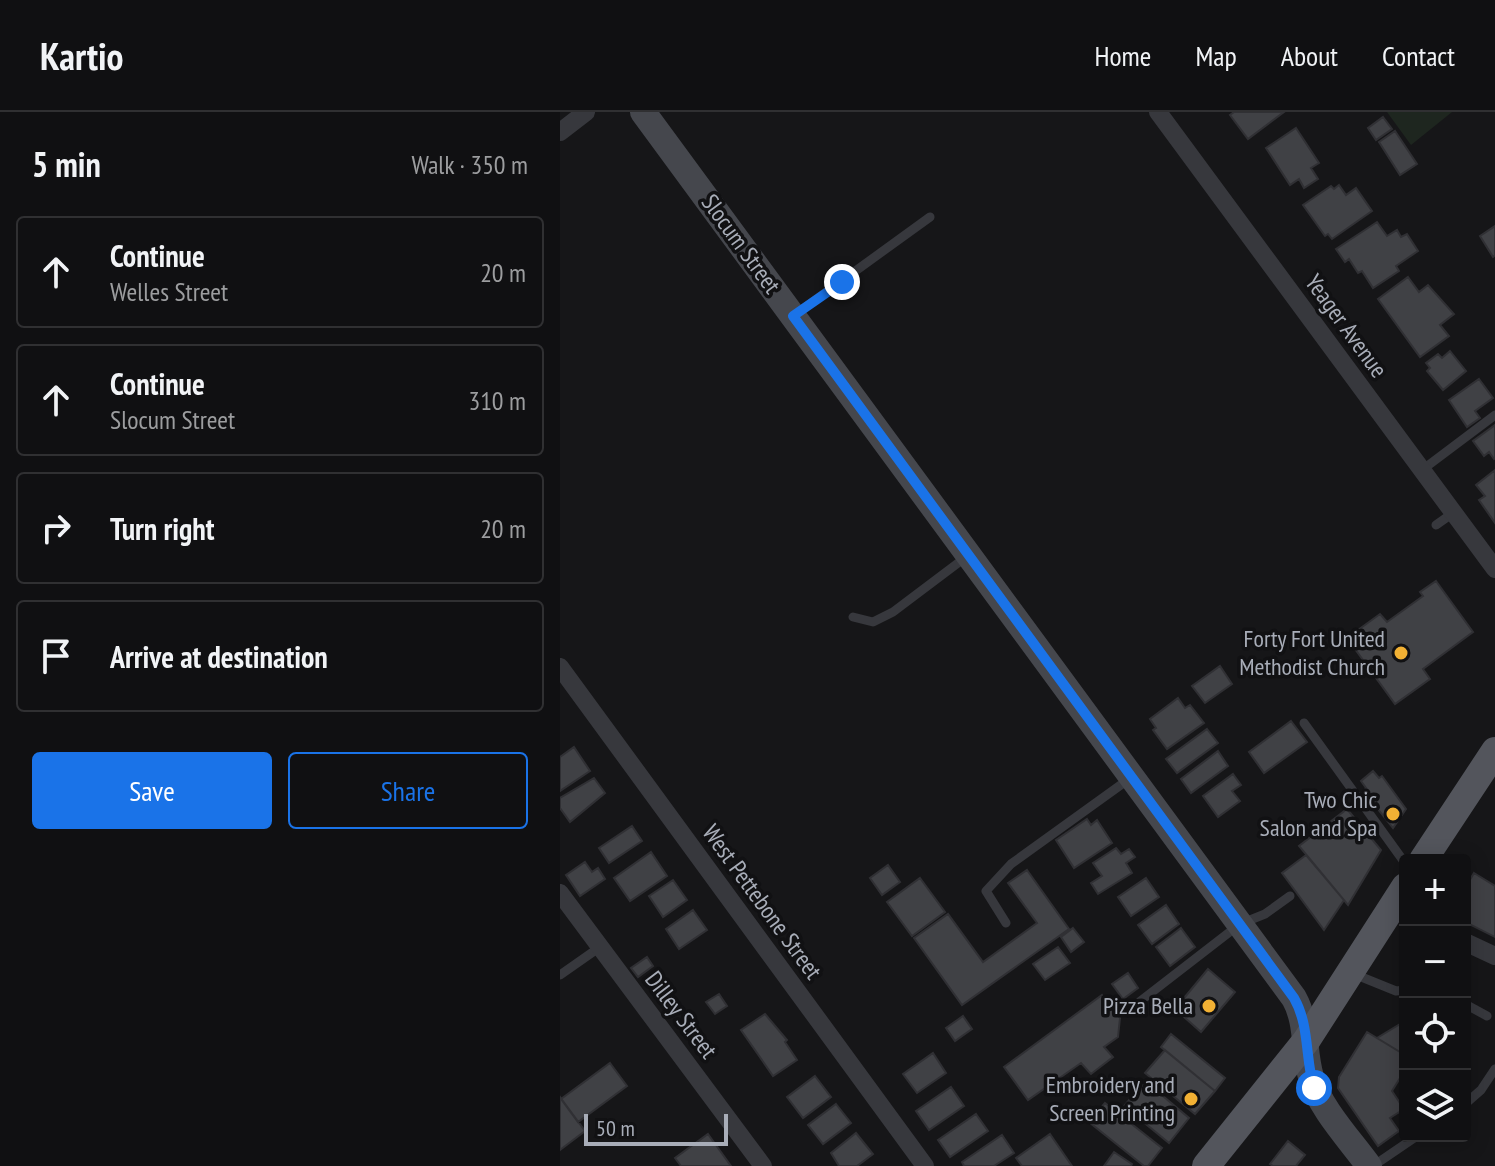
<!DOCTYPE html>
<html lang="en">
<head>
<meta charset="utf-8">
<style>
  :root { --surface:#101012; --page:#19191b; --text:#f1f3f6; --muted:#9c9d9f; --line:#303032; --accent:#1a73e8 }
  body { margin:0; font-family:"PT Sans Narrow",sans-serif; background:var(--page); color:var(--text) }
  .controls { position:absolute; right:24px; bottom:24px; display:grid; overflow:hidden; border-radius:8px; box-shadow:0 4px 20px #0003 }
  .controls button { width:72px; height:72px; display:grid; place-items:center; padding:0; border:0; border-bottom:2px solid var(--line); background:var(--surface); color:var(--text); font:40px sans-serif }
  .scale { position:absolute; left:24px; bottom:20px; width:144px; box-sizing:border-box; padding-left:8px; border:4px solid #a8adb8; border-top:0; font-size:22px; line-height:28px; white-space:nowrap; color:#a8adb8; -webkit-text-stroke:6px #111113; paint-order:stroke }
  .stop { position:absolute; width:24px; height:24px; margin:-18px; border:6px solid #1a73e8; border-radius:50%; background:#fff }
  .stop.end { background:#1a73e8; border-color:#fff; box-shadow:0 2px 8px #0008 }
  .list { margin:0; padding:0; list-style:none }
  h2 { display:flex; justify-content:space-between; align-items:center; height:104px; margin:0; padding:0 32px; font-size:34px }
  h2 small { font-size:26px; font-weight:400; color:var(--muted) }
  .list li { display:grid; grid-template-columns:52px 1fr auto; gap:24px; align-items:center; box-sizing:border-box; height:112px; margin:0 16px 16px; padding:0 16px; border:2px solid var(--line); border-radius:8px }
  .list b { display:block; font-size:30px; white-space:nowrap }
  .list p { margin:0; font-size:26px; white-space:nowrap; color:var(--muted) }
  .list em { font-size:26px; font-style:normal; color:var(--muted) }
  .actions { display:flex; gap:16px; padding:24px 32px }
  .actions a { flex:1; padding:18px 0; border:2px solid var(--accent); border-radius:8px; text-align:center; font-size:28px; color:var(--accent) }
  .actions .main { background:var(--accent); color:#fff }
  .icon { flex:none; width:44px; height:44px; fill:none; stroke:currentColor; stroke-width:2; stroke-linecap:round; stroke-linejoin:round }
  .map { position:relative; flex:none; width:935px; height:1054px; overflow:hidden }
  header { display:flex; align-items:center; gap:48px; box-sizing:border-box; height:112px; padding:0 40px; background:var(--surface); border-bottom:2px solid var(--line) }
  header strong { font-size:38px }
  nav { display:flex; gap:44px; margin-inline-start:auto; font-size:28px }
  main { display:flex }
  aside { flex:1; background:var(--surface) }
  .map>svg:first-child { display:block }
</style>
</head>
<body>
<header>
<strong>Kartio</strong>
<nav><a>Home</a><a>Map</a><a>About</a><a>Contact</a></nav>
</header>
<main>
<aside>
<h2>5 min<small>Walk · 350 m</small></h2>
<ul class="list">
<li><svg class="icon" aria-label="ahead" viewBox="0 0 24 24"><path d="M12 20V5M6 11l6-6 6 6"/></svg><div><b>Continue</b><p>Welles Street</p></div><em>20 m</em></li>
<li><svg class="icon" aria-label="ahead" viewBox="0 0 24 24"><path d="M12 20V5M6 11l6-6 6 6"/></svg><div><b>Continue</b><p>Slocum Street</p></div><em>310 m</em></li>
<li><svg class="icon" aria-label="right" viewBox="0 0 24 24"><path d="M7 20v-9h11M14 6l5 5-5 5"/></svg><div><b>Turn right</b></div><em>20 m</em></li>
<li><svg class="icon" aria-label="arrive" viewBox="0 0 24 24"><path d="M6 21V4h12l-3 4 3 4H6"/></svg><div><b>Arrive at destination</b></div></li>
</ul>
<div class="actions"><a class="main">Save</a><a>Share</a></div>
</aside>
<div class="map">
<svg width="935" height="1054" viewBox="0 0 935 1054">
  <rect width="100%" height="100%" fill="#161618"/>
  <path fill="#1e261f" d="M 827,0 L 892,0 L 851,33 Z"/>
  <path fill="#404145" stroke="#303034" stroke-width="2" d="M 674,0 L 724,0 L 688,27 L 670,3 Z
    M 823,5 L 832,17 L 816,28 L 808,16 Z
    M 736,16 L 759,51 L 751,56 L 758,67 L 744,76 L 739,67 L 730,73 L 706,36 Z
    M 835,19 L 857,52 L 840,63 L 819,30 Z
    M 779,73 L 786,83 L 796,76 L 812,99 L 772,127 L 768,122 L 765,124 L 743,93 L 771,74 L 774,77 Z
    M 817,110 L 827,124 L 837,118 L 841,125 L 847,122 L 858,139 L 836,154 L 839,159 L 813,176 L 802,159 L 798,161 L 789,147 L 785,150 L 776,137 Z
    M 935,114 L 935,143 L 933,145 L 920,124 Z
    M 848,165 L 859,180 L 868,173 L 894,202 L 880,213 L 889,224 L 860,245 L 818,187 Z
    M 890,239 L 906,259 L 883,278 L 867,259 L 870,256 L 866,251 L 878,242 L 882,246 Z
    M 919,267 L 933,286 L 915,299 L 920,306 L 907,315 L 889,288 Z
    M 935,313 L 935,346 L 934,347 L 929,340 L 924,344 L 913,329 Z
    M 935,358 L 935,411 L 919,388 L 925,384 L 916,373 Z
    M 876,469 L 913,520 L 863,557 L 870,567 L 835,592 L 787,526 L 820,502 L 827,510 L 863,484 L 860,480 Z
    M 660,554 L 672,572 L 645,591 L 632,574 Z
    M 618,586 L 625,596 L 630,593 L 644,611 L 607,637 L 593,618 L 596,616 L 590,607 Z
    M 731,609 L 747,630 L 704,661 L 689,640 Z
    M 647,617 L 658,631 L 617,661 L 606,647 Z
    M 14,635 L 30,659 L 0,679 L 0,645 Z
    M 658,639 L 668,654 L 631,681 L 621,667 Z
    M 813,659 L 819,666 L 822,664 L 846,697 L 833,716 L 813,691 L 808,694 L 800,684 L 806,676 L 801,669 Z
    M 673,662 L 681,673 L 672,679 L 680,689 L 658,705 L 643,684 Z
    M 34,666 L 45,681 L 10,710 L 0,696 L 0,686 Z
    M 787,697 L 821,738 L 788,793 L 739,734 Z
    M 527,707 L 531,713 L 537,708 L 552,731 L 514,756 L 496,728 Z
    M 72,714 L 82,729 L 49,751 L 39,736 Z
    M 556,736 L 561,742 L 569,737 L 575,745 L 566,751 L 572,761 L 538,782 L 531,771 L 542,764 L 533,751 Z
    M 91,740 L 107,764 L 70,789 L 54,766 Z
    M 746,743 L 784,788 L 764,818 L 722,761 Z
    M 25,750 L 32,760 L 38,756 L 45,767 L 20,784 L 6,763 Z
    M 328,753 L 340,770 L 322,783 L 310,766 Z
    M 467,758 L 509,817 L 402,893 L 354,826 L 388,802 L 423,850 L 477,811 L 448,771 Z
    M 914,761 L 935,774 L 935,825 L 905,810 L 905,776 Z
    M 360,766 L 385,800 L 352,824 L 327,790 Z
    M 586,766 L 599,785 L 571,804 L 558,785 Z
    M 113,768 L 127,788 L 103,805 L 89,784 Z
    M 606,793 L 619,812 L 592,832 L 578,813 Z
    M 133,798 L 147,818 L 119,837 L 106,817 Z
    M 513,816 L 524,830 L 511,840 L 501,825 Z
    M 621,816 L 635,835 L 610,854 L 596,835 Z
    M 498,835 L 510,851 L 485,868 L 473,852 Z
    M 87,845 L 93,854 L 78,865 L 71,856 Z
    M 648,857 L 675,880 L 641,920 L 615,897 Z
    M 568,861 L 578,876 L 563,887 L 552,872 Z
    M 159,882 L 167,894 L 155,902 L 146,890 Z
    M 542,883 L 560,906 L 558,925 L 544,935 L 553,945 L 531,962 L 521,951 L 468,988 L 444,955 Z
    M 205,902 L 227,928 L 225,930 L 237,948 L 213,964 L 181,918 Z
    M 403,904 L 412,917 L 395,929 L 386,916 Z
    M 845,904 L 845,943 L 817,926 L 840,912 Z
    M 807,920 L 845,943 L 845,958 L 832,979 L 844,997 L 830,1006 L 839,1019 L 818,1034 L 778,976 L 779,965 Z
    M 611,922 L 665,966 L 655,979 L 601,935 Z
    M 605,938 L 655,979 L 635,1002 L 585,961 Z
    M 373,941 L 386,961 L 357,981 L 343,962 Z
    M 50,951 L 67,974 L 18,1010 L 1,987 Z
    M 255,964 L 271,985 L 243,1006 L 227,985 Z
    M 585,969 L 629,1006 L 609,1031 L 564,994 Z
    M 391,975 L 404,994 L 369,1018 L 356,999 Z
    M 0,985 L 25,1019 L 0,1038 Z
    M 545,991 L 602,1036 L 588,1054 L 584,1054 L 529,1010 Z
    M 276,992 L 291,1011 L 263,1032 L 248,1013 Z
    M 416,1002 L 428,1019 L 390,1045 L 378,1028 Z
    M 296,1021 L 313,1042 L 297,1054 L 279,1054 L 271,1041 Z
    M 148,1022 L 171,1054 L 121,1054 L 115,1046 Z
    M 490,1022 L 512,1054 L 462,1054 L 456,1046 Z
    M 442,1023 L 454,1041 L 434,1054 L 404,1054 L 402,1050 Z
    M 728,1029 L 745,1043 L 736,1054 L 713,1054 L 710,1052 Z
    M 554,1040 L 572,1052 L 571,1054 L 544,1054 Z"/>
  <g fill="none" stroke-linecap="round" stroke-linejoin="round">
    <path stroke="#37383d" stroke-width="9" d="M 236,202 L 370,105
      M 862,358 L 935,303
      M 876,413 L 893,401
      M 293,505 L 313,510 L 333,500 L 406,445
      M 744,611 L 845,751
      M 446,811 L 426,779 L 451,752 L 569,667
      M 794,862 L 836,879 L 845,878
      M 0,863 L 40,835
      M 905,892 L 927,904
      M 574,894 L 680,812 L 705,802 L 730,784
      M 905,992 L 921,978 L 935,957
      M 813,1054 L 857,1024"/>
    <path stroke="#37383d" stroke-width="18" d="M 598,0 L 935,457
      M 0,20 L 26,0
      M 0,555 L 365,1054
      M 0,781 L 203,1054
      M 905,830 L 935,844"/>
    <path stroke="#45474d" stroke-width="26" d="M 83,0 L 734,886 C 748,911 743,939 751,965 C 759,995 791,1029 809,1054"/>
    <path stroke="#53555c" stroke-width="28" d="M 863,748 L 935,639
      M 646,1054 L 746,929 L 845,775"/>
  </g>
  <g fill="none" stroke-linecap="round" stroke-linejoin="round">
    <path stroke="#1a73e8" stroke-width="10" d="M 282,170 L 233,204 L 734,886 C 750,914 745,947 754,976"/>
  </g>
  <g fill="#f2b134" stroke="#111113" stroke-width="3">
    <circle cx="841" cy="541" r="8"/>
    <circle cx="833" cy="702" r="8"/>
    <circle cx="649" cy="894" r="8"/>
    <circle cx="631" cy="987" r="8"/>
  </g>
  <g text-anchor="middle" stroke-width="7" stroke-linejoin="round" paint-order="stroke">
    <g font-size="24" fill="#a8adb8" stroke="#111113">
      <text transform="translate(181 132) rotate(54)" y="8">Slocum Street</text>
      <text transform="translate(786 214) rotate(54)" y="8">Yeager Avenue</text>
      <text transform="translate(202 790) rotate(54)" y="8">West Pettebone Street</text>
      <text transform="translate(121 903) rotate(53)" y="8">Dilley Street</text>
    </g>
    <g font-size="24" fill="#a8adb8" stroke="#111113" text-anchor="end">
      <text x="825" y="535">Forty Fort United<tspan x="825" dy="28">Methodist Church</tspan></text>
      <text x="817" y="696">Two Chic<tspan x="817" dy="28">Salon and Spa</tspan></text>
      <text x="633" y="902">Pizza Bella</text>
      <text x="615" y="981">Embroidery and<tspan x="615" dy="28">Screen Printing</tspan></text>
    </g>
  </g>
</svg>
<div class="controls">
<button>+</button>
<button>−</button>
<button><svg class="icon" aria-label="locate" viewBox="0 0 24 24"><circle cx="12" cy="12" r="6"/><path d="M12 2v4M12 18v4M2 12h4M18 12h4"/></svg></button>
<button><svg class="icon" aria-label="layers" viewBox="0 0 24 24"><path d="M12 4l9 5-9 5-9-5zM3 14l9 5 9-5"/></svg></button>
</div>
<div class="scale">50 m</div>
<div class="stop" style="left:754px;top:976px"></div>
<div class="stop end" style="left:282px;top:170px"></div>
</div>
</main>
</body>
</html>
